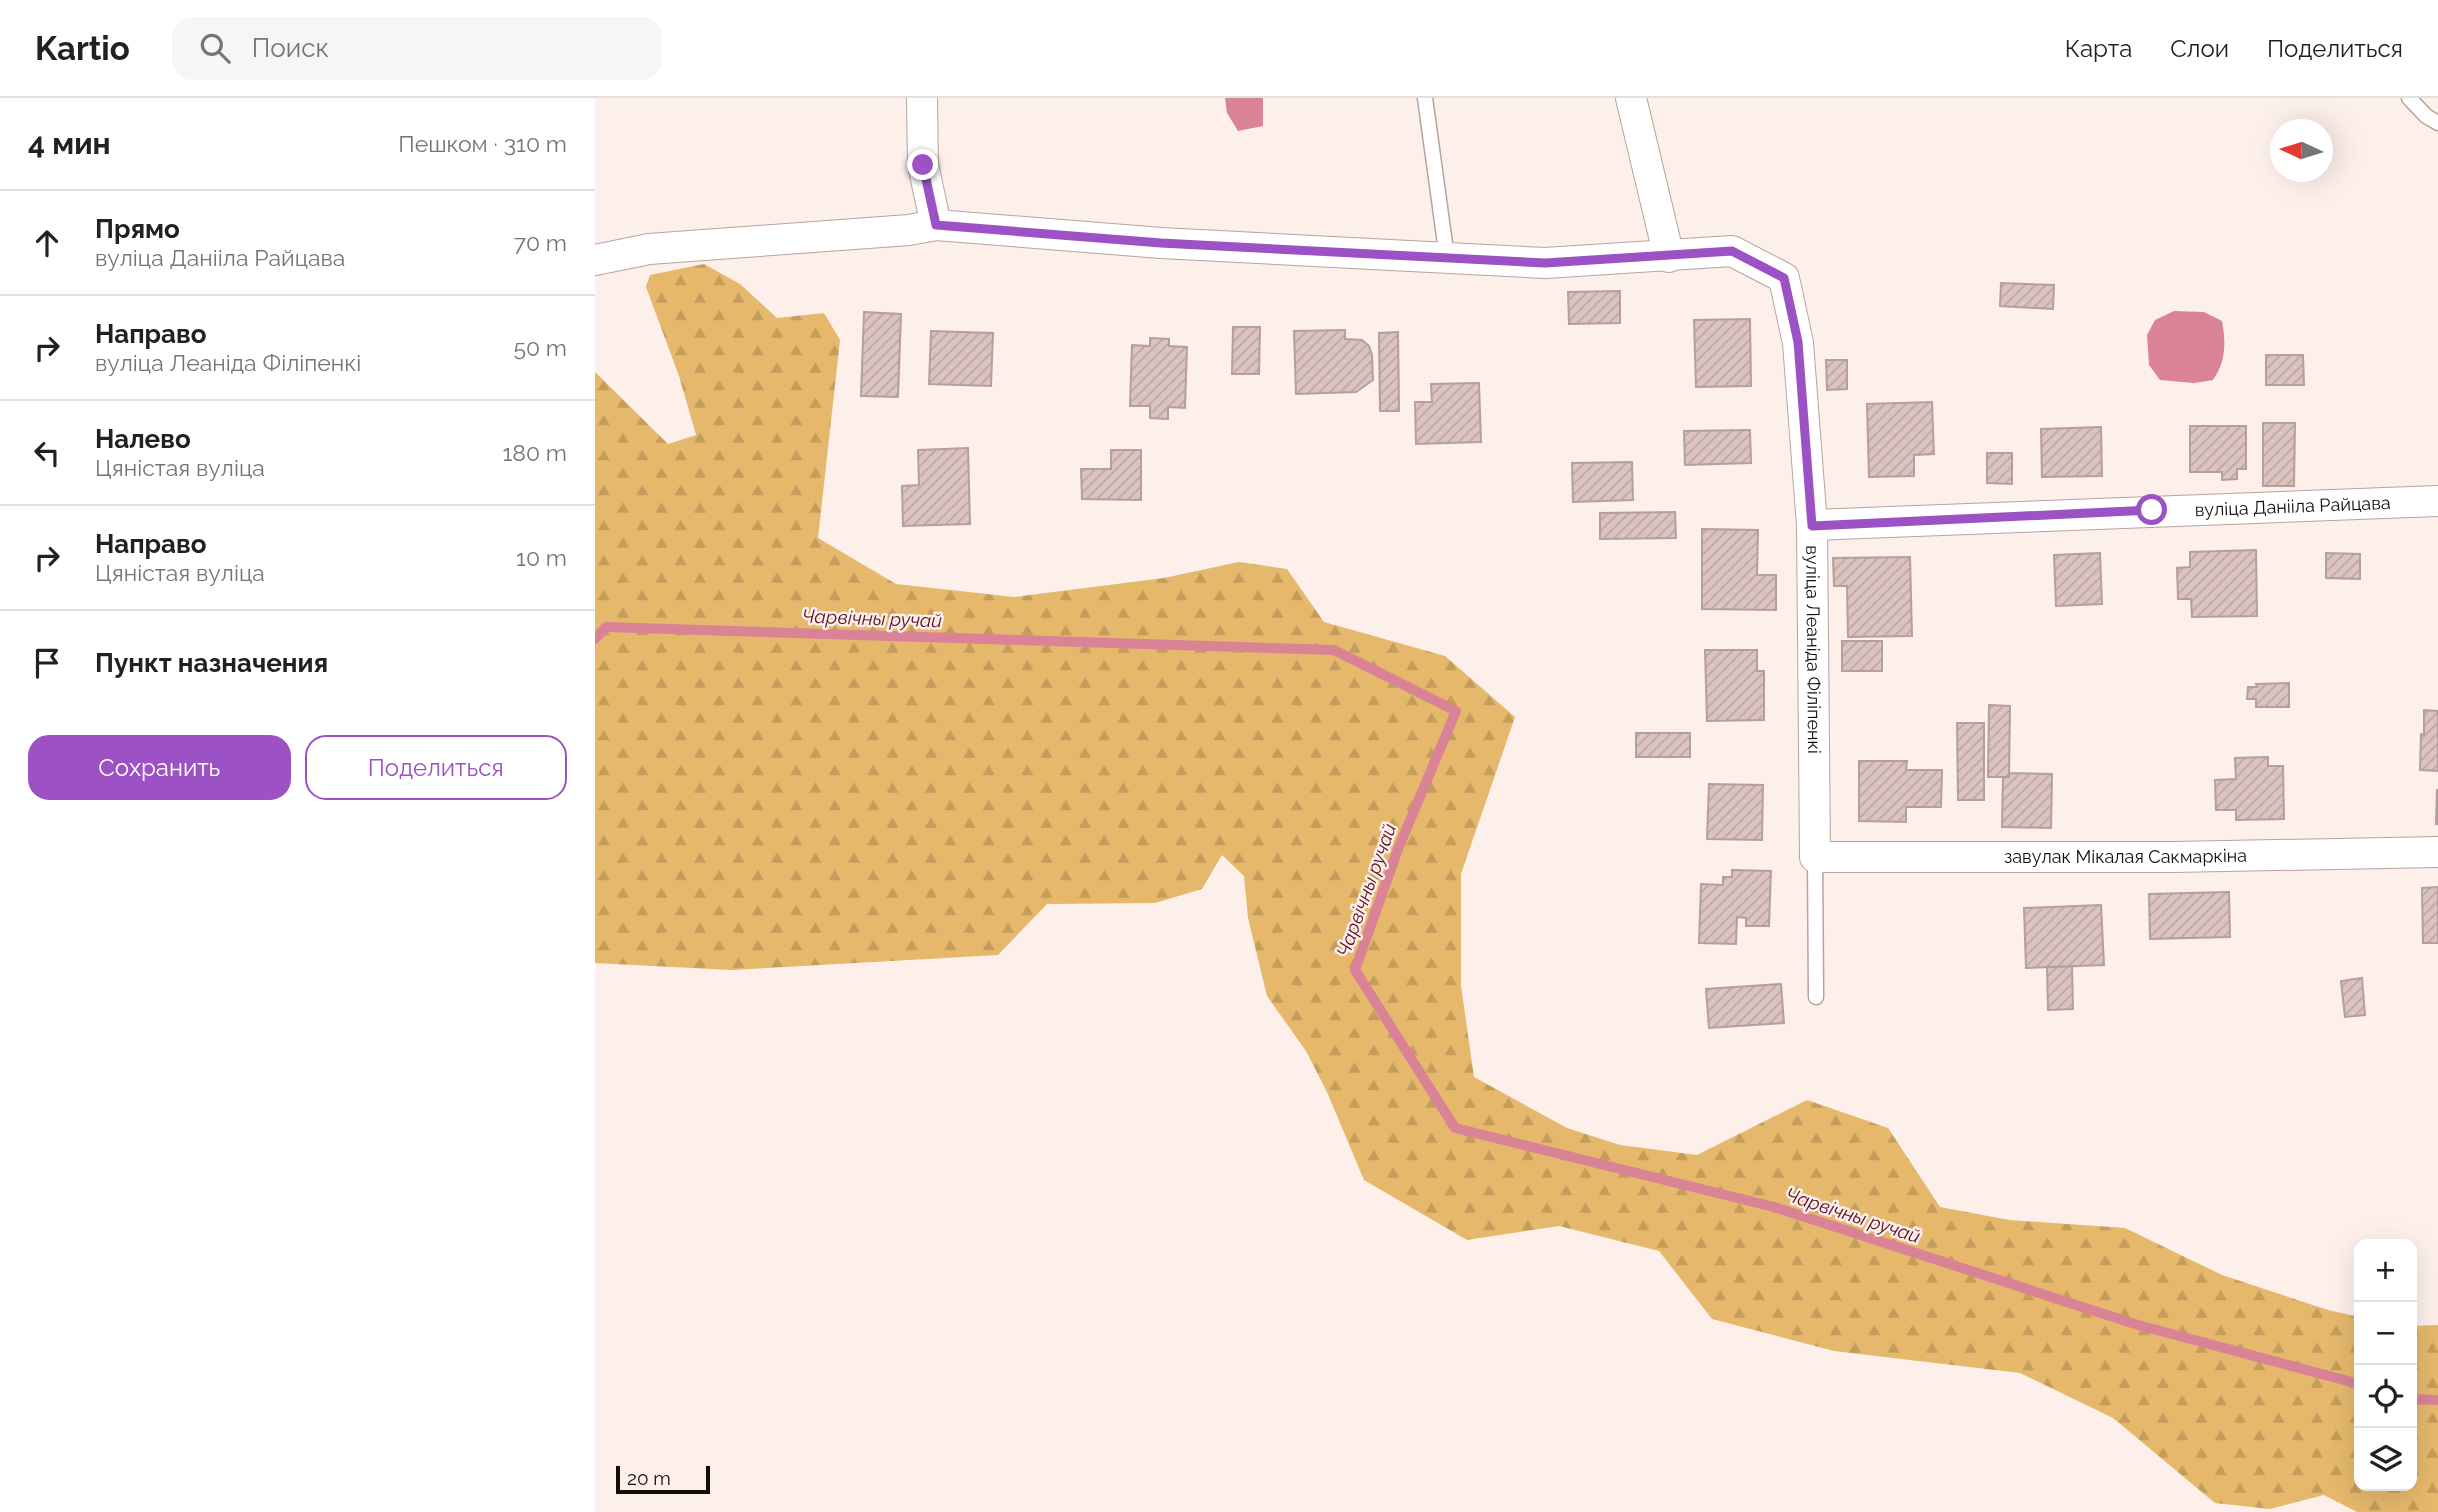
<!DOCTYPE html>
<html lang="ru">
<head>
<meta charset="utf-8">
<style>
  :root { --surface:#fff; --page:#f6f6f6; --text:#202124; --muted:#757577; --line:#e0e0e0; --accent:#9c52c5 }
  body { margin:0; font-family:Raleway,sans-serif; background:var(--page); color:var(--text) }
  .controls { position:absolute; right:21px; bottom:21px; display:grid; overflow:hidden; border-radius:14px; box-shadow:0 7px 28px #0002 }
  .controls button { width:63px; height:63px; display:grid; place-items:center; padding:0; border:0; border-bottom:2px solid var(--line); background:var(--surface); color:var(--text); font:35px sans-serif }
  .compass { position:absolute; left:1675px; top:21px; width:63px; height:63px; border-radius:50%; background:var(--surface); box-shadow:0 7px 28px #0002; rotate:274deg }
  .scale { position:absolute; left:21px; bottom:18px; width:94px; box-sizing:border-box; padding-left:7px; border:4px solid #150d0a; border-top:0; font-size:19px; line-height:24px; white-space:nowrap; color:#150d0a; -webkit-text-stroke:5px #fdefe9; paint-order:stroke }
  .stop { position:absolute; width:21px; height:21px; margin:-16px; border:5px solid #9c52c5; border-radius:50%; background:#fff }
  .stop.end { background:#9c52c5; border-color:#fff; box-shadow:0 2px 7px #0008 }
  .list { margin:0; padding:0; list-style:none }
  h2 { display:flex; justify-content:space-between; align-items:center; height:91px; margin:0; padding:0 28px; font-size:30px }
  h2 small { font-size:23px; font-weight:400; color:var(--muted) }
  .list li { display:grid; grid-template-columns:46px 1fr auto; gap:21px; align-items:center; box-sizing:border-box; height:105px; padding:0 28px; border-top:2px solid var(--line) }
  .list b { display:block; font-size:26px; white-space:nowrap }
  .list p { margin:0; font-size:23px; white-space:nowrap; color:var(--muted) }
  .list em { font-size:23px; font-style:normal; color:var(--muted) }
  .actions { display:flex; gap:14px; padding:21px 28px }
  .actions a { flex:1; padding:16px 0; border:2px solid var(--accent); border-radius:21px; text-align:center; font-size:24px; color:var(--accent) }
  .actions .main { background:var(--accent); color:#fff }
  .icon { flex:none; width:38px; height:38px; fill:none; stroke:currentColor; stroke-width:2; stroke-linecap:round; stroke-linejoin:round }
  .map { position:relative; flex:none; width:1843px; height:1414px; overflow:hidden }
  header { display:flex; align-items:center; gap:42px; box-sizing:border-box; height:98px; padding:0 35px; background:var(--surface); border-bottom:2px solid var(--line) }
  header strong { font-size:33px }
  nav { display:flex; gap:38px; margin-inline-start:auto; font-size:24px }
  .search { width:490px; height:63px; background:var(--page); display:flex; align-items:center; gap:18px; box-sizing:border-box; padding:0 24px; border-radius:21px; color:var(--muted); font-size:26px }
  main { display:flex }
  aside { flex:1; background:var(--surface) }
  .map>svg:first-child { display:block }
</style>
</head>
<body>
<header>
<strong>Kartio</strong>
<div class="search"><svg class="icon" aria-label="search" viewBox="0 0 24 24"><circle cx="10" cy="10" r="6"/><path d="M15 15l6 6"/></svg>Поиск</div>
<nav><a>Карта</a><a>Слои</a><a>Поделиться</a></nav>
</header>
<main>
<aside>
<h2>4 мин<small>Пешком · 310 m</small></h2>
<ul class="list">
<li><svg class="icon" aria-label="ahead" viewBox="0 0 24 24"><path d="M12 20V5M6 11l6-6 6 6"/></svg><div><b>Прямо</b><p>вуліца Данііла Райцава</p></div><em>70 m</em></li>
<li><svg class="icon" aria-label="right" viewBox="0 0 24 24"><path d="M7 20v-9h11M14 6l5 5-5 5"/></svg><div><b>Направо</b><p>вуліца Леаніда Філіпенкі</p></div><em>50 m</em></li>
<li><svg class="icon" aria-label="left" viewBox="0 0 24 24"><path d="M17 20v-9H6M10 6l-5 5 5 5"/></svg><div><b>Налево</b><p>Цяністая вуліца</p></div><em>180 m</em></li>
<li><svg class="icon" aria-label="right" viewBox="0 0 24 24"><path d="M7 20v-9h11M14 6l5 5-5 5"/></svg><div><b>Направо</b><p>Цяністая вуліца</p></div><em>10 m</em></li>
<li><svg class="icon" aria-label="arrive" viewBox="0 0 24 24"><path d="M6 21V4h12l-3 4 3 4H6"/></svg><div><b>Пункт назначения</b></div></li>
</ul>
<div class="actions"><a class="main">Сохранить</a><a>Поделиться</a></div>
</aside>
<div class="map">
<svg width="1843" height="1414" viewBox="0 0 1843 1414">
  <defs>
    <pattern id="forest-firs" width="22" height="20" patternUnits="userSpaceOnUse" patternTransform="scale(1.75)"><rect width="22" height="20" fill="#e5b86c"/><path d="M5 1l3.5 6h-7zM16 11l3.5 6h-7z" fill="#c49d5c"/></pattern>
    <pattern id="building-hatch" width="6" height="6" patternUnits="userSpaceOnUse" patternTransform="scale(1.75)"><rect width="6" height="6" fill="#dbc3c0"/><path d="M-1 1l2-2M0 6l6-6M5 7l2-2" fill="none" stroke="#bba6a4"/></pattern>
  </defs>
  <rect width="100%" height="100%" fill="#fdefe9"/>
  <path fill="url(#forest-firs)" d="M 109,166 L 145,186 L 182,220 L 229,215 L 245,242 L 223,440 L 301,486 L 419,499 L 569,480 L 644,464 L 692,471 L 729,524 L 850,558 L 920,619 L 866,776 L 866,888 L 879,979 L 972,1030 L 1025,1047 L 1102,1057 L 1212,1002 L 1293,1030 L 1345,1109 L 1414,1122 L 1530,1130 L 1627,1177 L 1733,1212 L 1764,1219 L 1764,1388 L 1817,1388 L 1817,1228 L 1843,1227 L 1843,1414 L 1762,1414 L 1729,1397 L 1675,1411 L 1620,1405 L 1518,1320 L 1425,1275 L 1239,1253 L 1117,1221 L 1064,1153 L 964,1128 L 872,1142 L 769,1082 L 732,994 L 711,953 L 672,898 L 653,820 L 649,778 L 627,757 L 607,791 L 560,805 L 452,806 L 403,857 L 136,872 L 0,865 L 0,274 L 73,346 L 101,337 L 84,278 L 51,189 L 55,177 Z"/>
  <path fill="#da8396" d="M 630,0 L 668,0 L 668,28 L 643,33 L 632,15 Z
    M 1579,213 L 1609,214 L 1627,223 C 1631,244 1631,264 1618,282 L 1599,285 L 1565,282 L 1554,267 L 1552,237 L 1560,222 Z"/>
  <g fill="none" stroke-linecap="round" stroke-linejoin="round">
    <path stroke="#da8396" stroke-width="10" d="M 0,541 L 11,529 L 739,552 L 861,613 L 803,751 L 760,872 L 860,1030 L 1179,1109 L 1543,1227 L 1764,1286
      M 1817,1301 L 1843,1302"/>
  </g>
  <path fill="url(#building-hatch)" stroke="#b69e9c" stroke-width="2" d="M 1406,185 L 1459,187 L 1458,211 L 1405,208 Z
    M 1025,193 L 1025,225 L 974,226 L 973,194 Z
    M 269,214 L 306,216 L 303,299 L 266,298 Z
    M 1155,221 L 1156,288 L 1101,289 L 1099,222 Z
    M 638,229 L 665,229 L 664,276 L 637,276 Z
    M 750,232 L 750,241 L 767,242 L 774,248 L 777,257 L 778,282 L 761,294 L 701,296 L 699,233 Z
    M 336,233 L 398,235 L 396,288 L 334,286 Z
    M 803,234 L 804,313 L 785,313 L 784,235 Z
    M 555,240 L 574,241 L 574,248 L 592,249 L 590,310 L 573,309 L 573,321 L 555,320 L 555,308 L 535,308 L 537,247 L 555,248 Z
    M 1671,257 L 1708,257 L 1709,287 L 1671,287 Z
    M 1231,262 L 1252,262 L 1252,291 L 1232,292 Z
    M 884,285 L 886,344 L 821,346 L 820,304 L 837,304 L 836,286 Z
    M 1337,304 L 1339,356 L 1319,357 L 1319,378 L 1274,379 L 1272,306 Z
    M 1668,325 L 1700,325 L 1699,388 L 1668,388 Z
    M 1595,328 L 1651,328 L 1651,371 L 1642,371 L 1642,381 L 1627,382 L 1627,374 L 1595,374 Z
    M 1506,329 L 1507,378 L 1447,379 L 1446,331 Z
    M 1155,332 L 1156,365 L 1090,367 L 1089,333 Z
    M 373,350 L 375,426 L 308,428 L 307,388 L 324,387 L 323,352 Z
    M 516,352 L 546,352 L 546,402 L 487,401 L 486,371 L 516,371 Z
    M 1392,355 L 1417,355 L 1417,386 L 1392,385 Z
    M 1037,364 L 1038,402 L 978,404 L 977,365 Z
    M 1080,414 L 1081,440 L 1005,441 L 1005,415 Z
    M 1107,431 L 1163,432 L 1162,477 L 1181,477 L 1181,512 L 1107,511 Z
    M 1661,452 L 1662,518 L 1597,519 L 1596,501 L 1583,501 L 1582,470 L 1595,469 L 1595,454 Z
    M 1505,455 L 1507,506 L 1461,508 L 1459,457 Z
    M 1731,455 L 1765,456 L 1765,481 L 1731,480 Z
    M 1315,459 L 1317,538 L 1253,539 L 1252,488 L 1239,488 L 1238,460 Z
    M 1247,543 L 1287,543 L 1287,573 L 1247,573 Z
    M 1110,552 L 1162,552 L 1162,573 L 1169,573 L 1169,622 L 1112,623 Z
    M 1694,585 L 1694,609 L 1661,609 L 1661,601 L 1652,601 L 1653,589 L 1662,589 L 1661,586 Z
    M 1394,607 L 1415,608 L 1414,679 L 1393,679 Z
    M 1829,612 L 1843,613 L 1843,673 L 1825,672 L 1826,636 L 1829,637 Z
    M 1362,625 L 1389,625 L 1389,702 L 1363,702 Z
    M 1041,635 L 1095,635 L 1095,659 L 1041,659 Z
    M 1673,659 L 1673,668 L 1688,668 L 1689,721 L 1641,722 L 1641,712 L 1621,712 L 1620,682 L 1641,681 L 1640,660 Z
    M 1264,663 L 1312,663 L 1311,672 L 1347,672 L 1346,709 L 1311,709 L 1311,724 L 1264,723 Z
    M 1414,675 L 1457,676 L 1456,730 L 1407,729 L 1408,679 L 1414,679 Z
    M 1114,686 L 1168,687 L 1167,742 L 1112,741 Z
    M 1842,692 L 1843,692 L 1843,726 L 1841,726 Z
    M 1137,772 L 1176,773 L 1174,828 L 1151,828 L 1151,820 L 1142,819 L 1141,846 L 1104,845 L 1106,786 L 1128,787 L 1128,779 L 1137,779 Z
    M 1843,789 L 1843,845 L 1828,845 L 1827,790 Z
    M 1634,794 L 1635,839 L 1555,841 L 1554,796 Z
    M 1506,807 L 1509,867 L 1431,870 L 1429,810 Z
    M 1477,868 L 1478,911 L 1453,912 L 1452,869 Z
    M 1767,880 L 1770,917 L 1750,919 L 1746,883 Z
    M 1186,886 L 1189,925 L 1114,930 L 1111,891 Z"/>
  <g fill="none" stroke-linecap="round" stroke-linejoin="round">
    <g stroke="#b9a39b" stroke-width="17">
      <path id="lane" d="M 830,0 L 852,160
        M 1814,0 L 1831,18 L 1843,25
        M 1220,759 L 1221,899"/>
    </g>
    <g stroke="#b9a39b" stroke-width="32">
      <g id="street">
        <path d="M 327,0 L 328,67 L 341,127"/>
        <path d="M 1036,0 L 1074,159"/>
        <path id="s1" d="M 0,162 L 54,151 L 314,132 L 341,127 L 566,145 L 950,165 L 1137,153 L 1189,180 L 1203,245 L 1217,427 L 1220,759 L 1579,759 L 1843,754"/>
        <path id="s2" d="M 1217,427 L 1843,403"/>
      </g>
    </g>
    <use href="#lane" stroke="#fff" stroke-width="14"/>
    <use href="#street" stroke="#fff" stroke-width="30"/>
  </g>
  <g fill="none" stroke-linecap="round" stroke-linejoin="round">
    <path stroke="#9c52c5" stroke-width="9" d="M 328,67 L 341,127 L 566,145 L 950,165 L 1137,153 L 1189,180 L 1203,244 L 1217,428 L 1557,412"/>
  </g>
  <g text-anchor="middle" stroke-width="5" stroke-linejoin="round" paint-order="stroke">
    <g font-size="18" fill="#150d0a" stroke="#fdefe9">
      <text dy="6" stroke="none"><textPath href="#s2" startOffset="481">вуліца Данііла Райцава</textPath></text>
      <text dy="6" stroke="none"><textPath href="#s1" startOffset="1573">вуліца Леаніда Філіпенкі</textPath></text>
      <text dy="6" stroke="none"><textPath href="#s1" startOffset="2091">завулак Мікалая Сакмаркіна</textPath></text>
    </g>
    <g font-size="19" font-style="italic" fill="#5b0d28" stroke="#fdefe9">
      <text transform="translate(277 520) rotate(2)" y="7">Чарвічны ручай</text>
      <text transform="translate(771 792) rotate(-70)" y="7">Чарвічны ручай</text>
      <text transform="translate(1258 1117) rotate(18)" y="7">Чарвічны ручай</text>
    </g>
  </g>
</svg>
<div class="controls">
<button>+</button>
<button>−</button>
<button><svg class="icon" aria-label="locate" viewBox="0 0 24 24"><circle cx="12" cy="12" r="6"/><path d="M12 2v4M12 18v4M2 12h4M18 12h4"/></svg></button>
<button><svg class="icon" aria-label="layers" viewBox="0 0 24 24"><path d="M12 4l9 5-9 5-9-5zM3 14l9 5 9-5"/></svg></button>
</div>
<svg class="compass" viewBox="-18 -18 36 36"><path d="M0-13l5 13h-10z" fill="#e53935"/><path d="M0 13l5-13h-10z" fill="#757577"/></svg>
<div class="scale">20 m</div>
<div class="stop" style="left:1557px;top:412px"></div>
<div class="stop end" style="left:328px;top:67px"></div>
</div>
</main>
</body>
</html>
